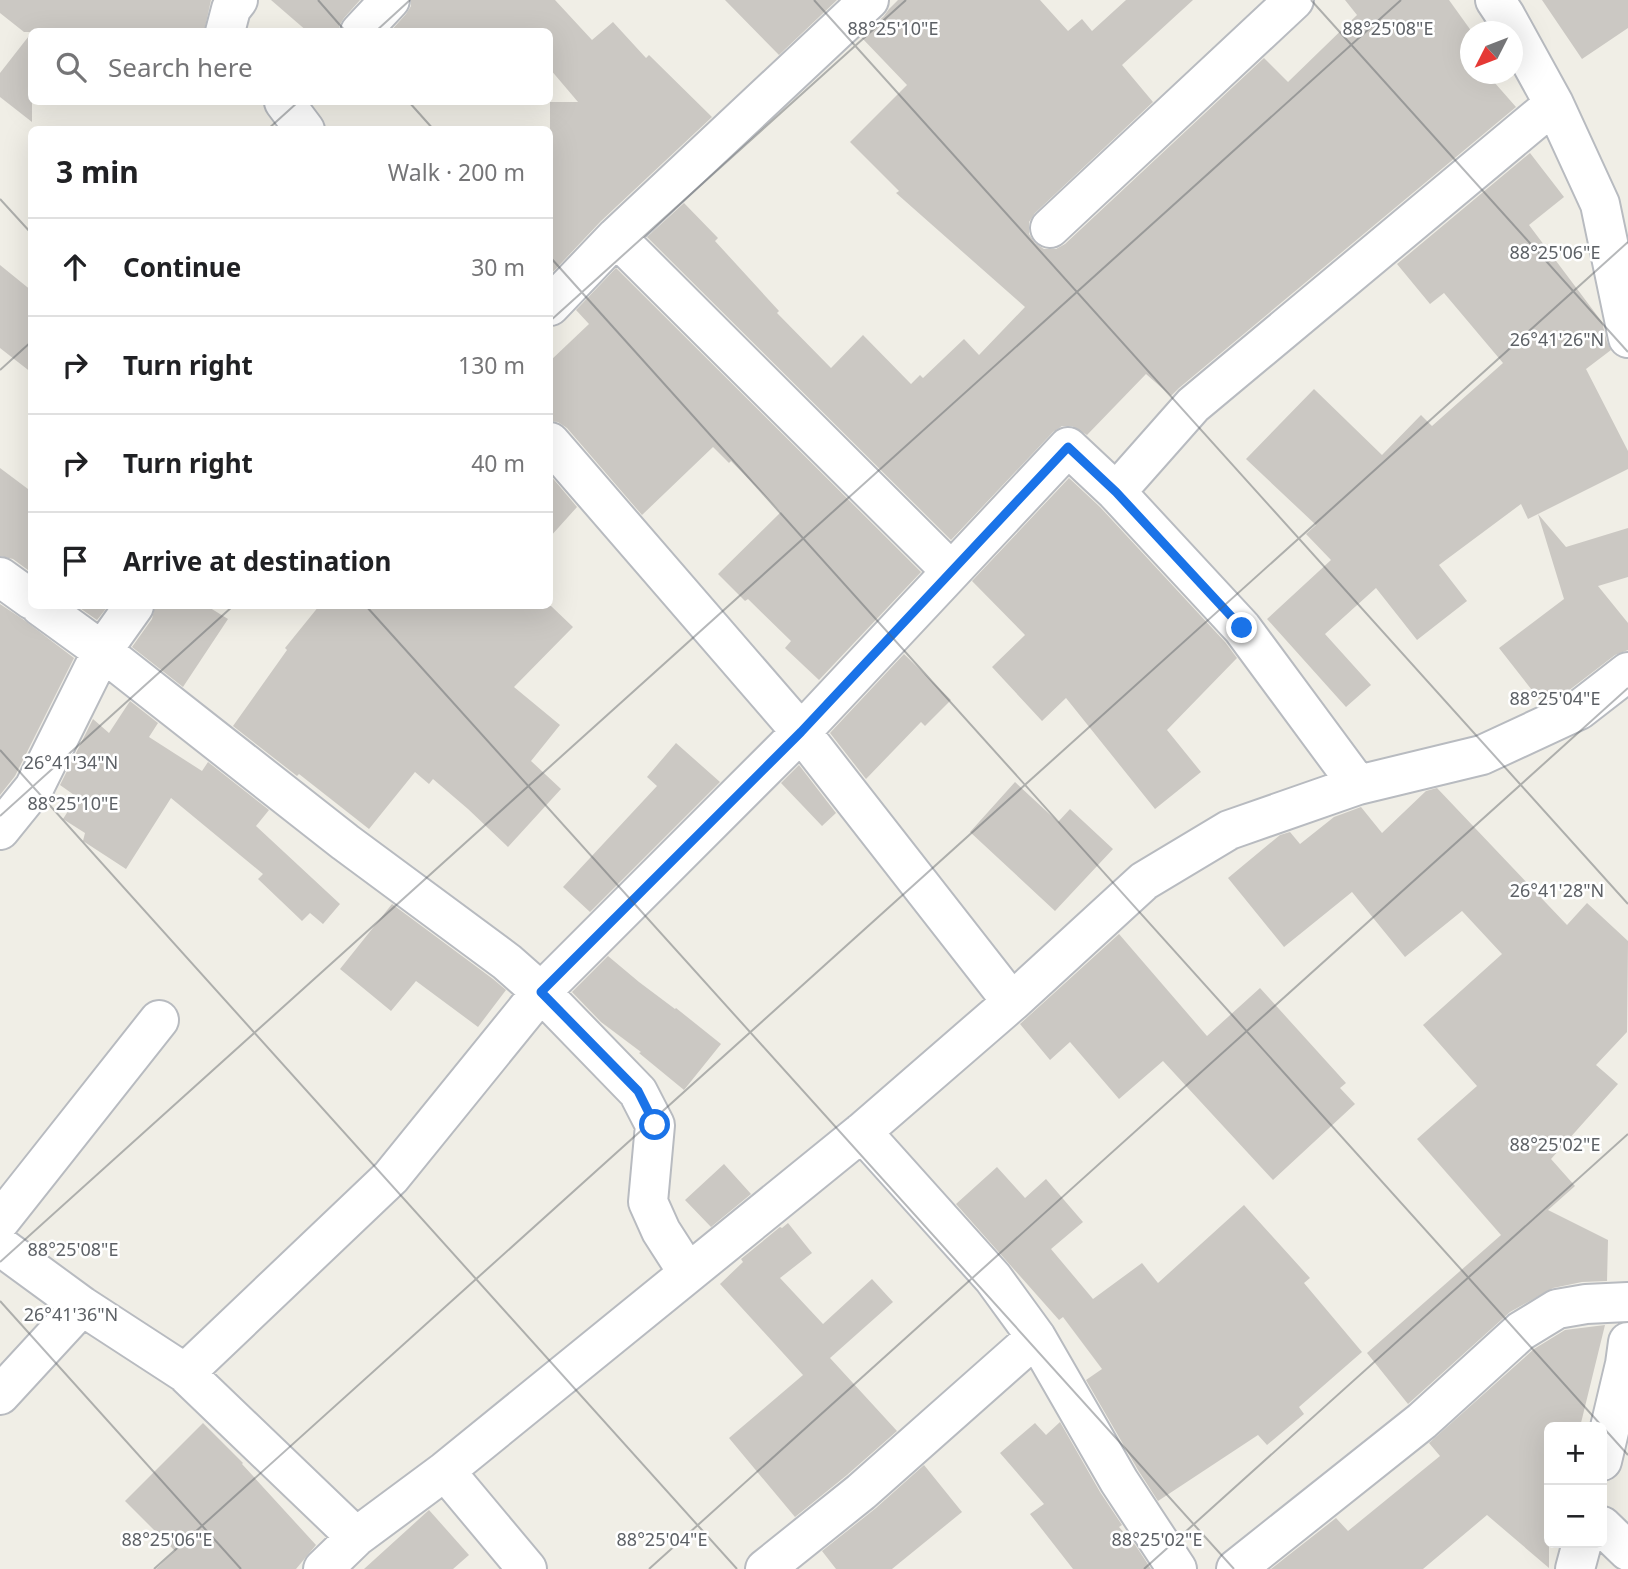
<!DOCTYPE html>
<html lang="en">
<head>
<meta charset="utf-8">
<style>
  :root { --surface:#fff; --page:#f2f2f2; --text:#202124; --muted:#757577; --line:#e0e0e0 }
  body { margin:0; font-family:"Noto Sans",sans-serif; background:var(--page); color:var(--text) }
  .controls { position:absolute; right:21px; bottom:21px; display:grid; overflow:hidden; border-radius:10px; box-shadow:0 7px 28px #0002 }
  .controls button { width:63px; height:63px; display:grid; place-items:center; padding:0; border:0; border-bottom:2px solid var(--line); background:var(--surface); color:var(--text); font:35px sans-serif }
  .compass { position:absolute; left:1460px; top:21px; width:63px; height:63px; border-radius:50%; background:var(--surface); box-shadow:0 7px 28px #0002; rotate:228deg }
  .stop { position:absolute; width:21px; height:21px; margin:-16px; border:5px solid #1a73e8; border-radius:50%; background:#fff }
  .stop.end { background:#1a73e8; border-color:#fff; box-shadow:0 2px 7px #0008 }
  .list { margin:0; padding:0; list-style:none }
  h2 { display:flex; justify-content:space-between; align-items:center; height:91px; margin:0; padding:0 28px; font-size:30px }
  h2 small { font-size:23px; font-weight:400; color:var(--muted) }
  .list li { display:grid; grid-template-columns:46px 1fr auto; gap:21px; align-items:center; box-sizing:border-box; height:98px; padding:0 28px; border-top:2px solid var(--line) }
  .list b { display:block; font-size:26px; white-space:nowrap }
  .list em { font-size:23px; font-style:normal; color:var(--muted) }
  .icon { flex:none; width:38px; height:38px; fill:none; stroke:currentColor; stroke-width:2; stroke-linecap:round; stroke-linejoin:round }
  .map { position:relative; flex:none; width:1628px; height:1569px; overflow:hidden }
  .search { position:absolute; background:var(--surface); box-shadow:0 7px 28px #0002; left:28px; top:28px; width:525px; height:77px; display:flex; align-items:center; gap:18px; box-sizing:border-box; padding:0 24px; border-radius:10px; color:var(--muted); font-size:26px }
  .panel { position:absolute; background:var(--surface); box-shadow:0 7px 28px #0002; left:28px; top:126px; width:525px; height:483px; border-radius:10px }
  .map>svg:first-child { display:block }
</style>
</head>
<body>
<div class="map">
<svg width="1628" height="1569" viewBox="0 0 1628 1569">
  <rect width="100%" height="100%" fill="#f0eee6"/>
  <path fill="#cbc8c3" d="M 0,0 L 211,0 L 204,32 L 24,32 L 0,13 Z
    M 271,0 L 360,0 L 344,18 L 339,26 L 339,32 L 308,32 Z
    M 411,0 L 555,0 L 592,40 L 613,22 L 646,58 L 649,55 L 712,117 L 601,221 L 550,275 L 550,102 L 578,102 L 550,69 L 550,32 L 390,32 L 406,14 L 411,6 Z
    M 725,0 L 837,0 L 779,55 Z
    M 898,0 L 1040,0 L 1068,31 L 1082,19 L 1092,31 L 1126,0 L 1193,0 L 1122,65 L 1153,102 L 1035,213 L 1029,222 L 1029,234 L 1035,243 L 1044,249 L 1056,249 L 1065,244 L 1264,58 L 1288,82 L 1357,15 L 1345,0 L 1449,0 L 1472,32 L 1471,32 L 1471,74 L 1487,74 L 1516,107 L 1179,388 L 1171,396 L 1146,374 L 1087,435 L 1072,426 L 1062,426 L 1053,432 L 951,540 L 647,237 L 684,203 L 718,238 L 715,241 L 779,311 L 777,313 L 831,368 L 863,335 L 911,384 L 920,375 L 923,378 L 964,339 L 979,355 L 1025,307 L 896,193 L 899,191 L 850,142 L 907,85 L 861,37 L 884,16 L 889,9 Z
    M 1542,0 L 1628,0 L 1628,28 L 1582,59 Z
    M 32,32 L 32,122 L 0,97 L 0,73 Z
    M 1530,153 L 1564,197 L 1529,225 L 1602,322 L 1607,342 L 1611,350 L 1586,369 L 1628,451 L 1628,469 L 1528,519 L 1521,504 L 1439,565 L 1467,601 L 1417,640 L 1376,588 L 1325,634 L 1371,685 L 1346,707 L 1267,619 L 1331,560 L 1306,534 L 1316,525 L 1246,459 L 1314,389 L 1382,455 L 1421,415 L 1432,426 L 1503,363 L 1444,293 L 1430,304 L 1397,264 Z
    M 0,265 L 32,291 L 32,373 L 0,348 Z
    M 616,268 L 921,572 L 819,680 L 785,648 L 791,641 L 748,599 L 745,601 L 718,574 L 781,512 L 731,461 L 729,463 L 713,447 L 642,515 L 567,428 L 558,422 L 550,421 L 550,361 L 589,324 L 576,310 Z
    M 0,468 L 32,492 L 32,573 L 13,559 L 0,556 Z
    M 550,475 L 577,507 L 550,537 Z
    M 1069,478 L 1100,507 L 1225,642 L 1237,658 L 1167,730 L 1201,772 L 1155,809 L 1066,698 L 1042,721 L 992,667 L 1025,635 L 972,581 Z
    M 1538,514 L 1566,547 L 1628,528 L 1628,577 L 1598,586 L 1628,623 L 1628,650 L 1615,655 L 1568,691 L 1542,703 L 1499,648 L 1564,599 Z
    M 0,604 L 24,620 L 74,658 L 15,776 L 0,795 Z
    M 77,606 L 108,606 L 97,620 Z
    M 155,606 L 207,606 L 228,619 L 183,687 L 132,647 L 152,619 Z
    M 319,606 L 551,606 L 573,627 L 514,687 L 560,725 L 531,761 L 561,789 L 508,847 L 468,809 L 433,779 L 429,784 L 415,772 L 369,829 L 299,774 L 297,776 L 233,726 L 287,650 L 285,648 Z
    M 904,654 L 951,700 L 925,726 L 921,722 L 866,779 L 830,733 Z
    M 130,701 L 158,723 L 149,737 L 202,771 L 208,762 L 269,810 L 256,826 L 340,904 L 323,924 L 310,913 L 302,921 L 258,879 L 263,874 L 171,798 L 126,869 L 83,841 L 85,833 L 63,819 L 77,797 L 60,785 L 93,719 L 109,733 Z
    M 676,743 L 720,782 L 590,912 L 563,887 L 657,786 L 647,777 Z
    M 799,765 L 836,813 L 822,826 L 781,783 Z
    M 1015,782 L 1058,822 L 1070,809 L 1113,849 L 1055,911 L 970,832 Z
    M 1437,788 L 1567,925 L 1587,903 L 1628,941 L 1627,1032 L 1596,1065 L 1618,1084 L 1551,1159 L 1575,1186 L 1548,1210 L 1608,1240 L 1607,1281 L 1582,1282 L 1553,1288 L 1510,1312 L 1408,1404 L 1367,1353 L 1501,1235 L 1417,1139 L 1477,1086 L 1423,1025 L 1502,954 L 1462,911 L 1405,957 L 1352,892 L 1284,947 L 1228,878 L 1280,835 L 1290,832 L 1300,844 L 1334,817 L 1361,807 L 1382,833 L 1426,791 Z
    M 392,904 L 493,979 L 506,990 L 478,1027 L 416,981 L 391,1011 L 340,969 Z
    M 1119,934 L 1207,1036 L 1260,988 L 1346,1083 L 1340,1088 L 1355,1104 L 1273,1180 L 1163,1061 L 1119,1099 L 1070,1042 L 1050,1060 L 1020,1024 Z
    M 608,956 L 639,982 L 675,1009 L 676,1008 L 721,1044 L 684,1090 L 639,1053 L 641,1052 L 601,1022 L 572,992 Z
    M 724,1164 L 751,1194 L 711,1227 L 685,1200 Z
    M 997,1167 L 1025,1198 L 1046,1179 L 1083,1222 L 1051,1249 L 1093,1299 L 1142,1263 L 1158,1283 L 1244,1205 L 1310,1278 L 1304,1283 L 1362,1352 L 1299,1407 L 1304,1414 L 1267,1445 L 1258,1435 L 1158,1501 L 1138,1470 L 1086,1380 L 1102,1369 L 1063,1317 L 1059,1320 L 956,1204 Z
    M 788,1223 L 812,1253 L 780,1278 L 823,1324 L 872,1279 L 893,1302 L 830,1358 L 897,1431 L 847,1475 L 795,1517 L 729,1438 L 803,1375 L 720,1284 L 743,1262 L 741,1259 L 780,1227 L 782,1228 Z
    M 1605,1325 L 1580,1427 L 1549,1427 L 1549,1568 L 1487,1515 L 1423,1569 L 1271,1569 L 1336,1518 L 1348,1531 L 1440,1456 L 1429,1443 L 1534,1349 L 1565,1330 Z
    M 1060,1422 L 1100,1492 L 1122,1525 L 1119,1527 L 1136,1546 L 1151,1569 L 1073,1569 L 1030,1514 L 1044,1504 L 1000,1453 L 1035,1423 L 1046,1435 Z
    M 203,1423 L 243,1463 L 242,1464 L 316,1545 L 296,1569 L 156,1569 L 175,1551 L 125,1501 Z
    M 924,1465 L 962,1512 L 892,1569 L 836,1569 L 822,1551 L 876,1508 Z
    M 429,1510 L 469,1555 L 453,1569 L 364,1569 Z"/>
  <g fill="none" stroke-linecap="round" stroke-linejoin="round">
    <g stroke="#b8bbc0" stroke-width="42">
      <path id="minor" d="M 1495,0 L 1505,15 L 1554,104 L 1600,204 L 1628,338
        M 225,32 L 231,9 L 238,0
        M 360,32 L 390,0
        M 284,102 L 305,130
        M 1050,228 L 1294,0
        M 616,237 L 951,571
        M 550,306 L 616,237 L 869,0
        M 550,442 L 801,732 L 1012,1002
        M 1116,492 L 1193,405 L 1554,104
        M 0,577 L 32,600
        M 40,606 L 102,651 L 345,842 L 507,962 L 541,992 L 638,1092 L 655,1125 L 648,1202 L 661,1231 L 688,1273
        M 0,830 L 34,788 L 102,651 L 134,606
        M 862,1132 L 993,1278 L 1036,1337 L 1119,1481 L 1177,1569
        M 0,1221 L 159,1020
        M 0,1246 L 82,1306 L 185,1373 L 356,1537
        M 185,1373 L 391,1177 L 541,992 L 801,732 L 1068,447 L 1116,492 L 1242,628 L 1358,785
        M 0,1395 L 82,1306
        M 1602,1461 L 1625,1364 L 1628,1342
        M 445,1471 L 527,1569
        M 1602,1526 L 1628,1551
        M 323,1569 L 356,1537 L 445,1471 L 862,1132 L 1012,1002 L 1144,881 L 1229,830 L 1358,785 L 1482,755 L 1579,710 L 1628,672
        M 765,1569 L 861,1492 L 1036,1337
        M 1236,1569 L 1422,1421 L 1521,1331 L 1557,1309 L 1586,1304 L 1628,1302
        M 1575,1569 L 1582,1543"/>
    </g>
    <use href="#minor" stroke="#fff" stroke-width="38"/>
  </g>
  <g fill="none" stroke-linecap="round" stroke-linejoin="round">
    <path stroke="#1a73e8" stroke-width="9" d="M 655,1125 L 638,1091 L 541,992 L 801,732 L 1068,447 L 1116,492 L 1242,628"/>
  </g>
  <path fill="none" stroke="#5d6166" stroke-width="2" stroke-opacity="0.45" d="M 318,0 L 346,32M 814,0 L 1628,904M 1311,0 L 1628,352M 375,32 L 410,0M 409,102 L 434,130M 267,130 L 298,102M 0,199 L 32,234M 550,257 L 1628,1455M 550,321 L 906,0M 0,370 L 32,341M 366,606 L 1234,1569M 0,750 L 737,1569M 0,816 L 233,606M 0,1262 L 1401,0M 0,1301 L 241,1569M 154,1569 L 1628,242M 649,1569 L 1628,688M 1144,1569 L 1628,1134"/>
  <g font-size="18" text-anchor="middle" fill="#5d6166" stroke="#fff" stroke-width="5" stroke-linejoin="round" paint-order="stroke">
    <text x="893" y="35">88°25'10"E</text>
    <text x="1388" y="35">88°25'08"E</text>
    <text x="1555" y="259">88°25'06"E</text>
    <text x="1557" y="346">26°41'26"N</text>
    <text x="1555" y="705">88°25'04"E</text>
    <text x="71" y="769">26°41'34"N</text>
    <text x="73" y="810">88°25'10"E</text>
    <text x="1557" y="897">26°41'28"N</text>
    <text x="1555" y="1151">88°25'02"E</text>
    <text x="73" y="1256">88°25'08"E</text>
    <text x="71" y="1321">26°41'36"N</text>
    <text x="167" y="1546">88°25'06"E</text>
    <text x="662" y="1546">88°25'04"E</text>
    <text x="1157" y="1546">88°25'02"E</text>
  </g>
</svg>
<div class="controls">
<button>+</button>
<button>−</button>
</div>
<svg class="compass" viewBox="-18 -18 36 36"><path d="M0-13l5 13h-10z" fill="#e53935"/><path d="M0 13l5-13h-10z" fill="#757577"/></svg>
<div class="stop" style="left:655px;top:1125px"></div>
<div class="stop end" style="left:1242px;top:628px"></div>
<div class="search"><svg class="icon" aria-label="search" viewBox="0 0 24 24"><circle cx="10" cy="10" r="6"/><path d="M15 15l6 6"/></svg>Search here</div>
<section class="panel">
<h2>3 min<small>Walk · 200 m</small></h2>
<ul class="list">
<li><svg class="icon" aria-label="ahead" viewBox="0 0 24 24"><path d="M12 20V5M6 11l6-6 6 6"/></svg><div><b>Continue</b></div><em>30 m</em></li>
<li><svg class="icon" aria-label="right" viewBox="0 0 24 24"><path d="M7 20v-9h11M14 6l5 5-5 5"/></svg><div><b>Turn right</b></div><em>130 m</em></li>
<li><svg class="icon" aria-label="right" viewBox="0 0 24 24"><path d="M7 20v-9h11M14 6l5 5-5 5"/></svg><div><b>Turn right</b></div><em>40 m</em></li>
<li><svg class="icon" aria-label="arrive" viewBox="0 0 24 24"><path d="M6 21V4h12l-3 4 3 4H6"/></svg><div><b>Arrive at destination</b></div></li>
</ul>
</section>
</div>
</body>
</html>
